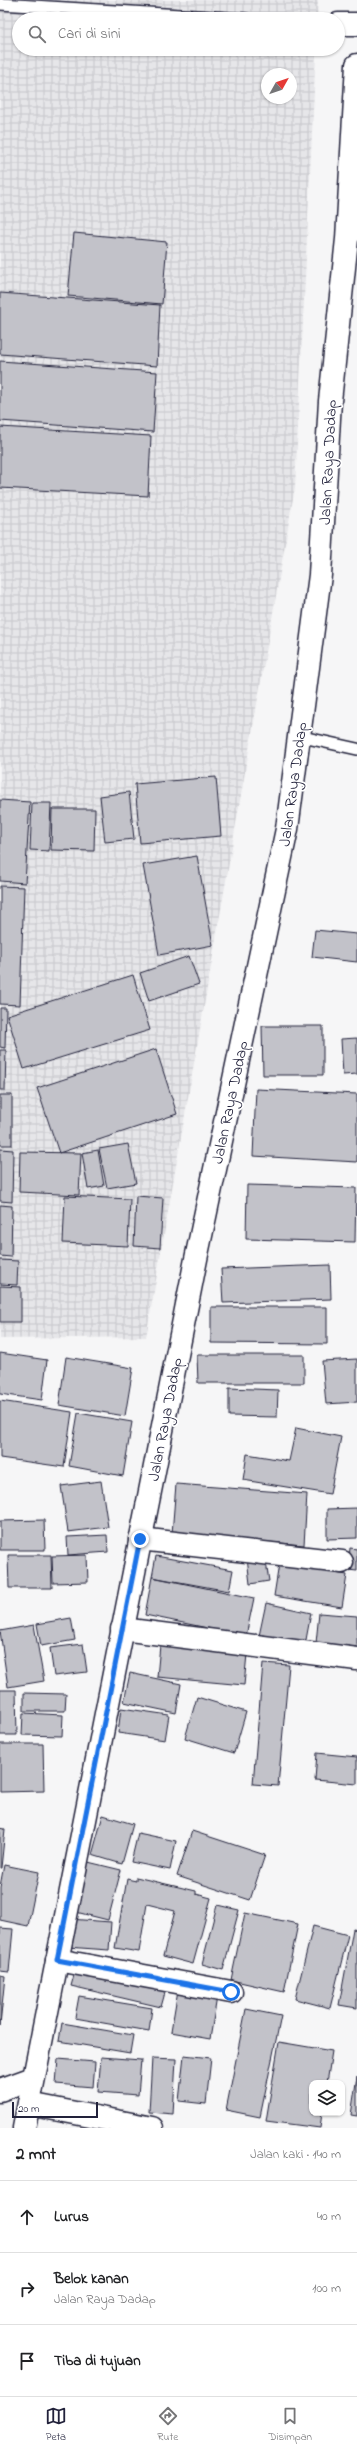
<!DOCTYPE html>
<html lang="id">
<head>
<meta charset="utf-8">
<style>
  :root { --surface:#fff; --page:#f2f2f2; --text:#202124; --muted:#757577; --line:#e0e0e0; --accent:#22223b }
  body { margin:0; font-family:"Indie Flower",sans-serif; background:var(--page); color:var(--text) }
  .controls { position:absolute; right:12px; bottom:12px; display:grid; overflow:hidden; border-radius:8px; box-shadow:0 1px 3px #0004 }
  .controls button { width:36px; height:36px; display:grid; place-items:center; padding:0; border:0; border-bottom:1px solid var(--line); background:var(--surface); color:var(--text); font:20px sans-serif }
  .compass { position:absolute; left:261px; top:68px; width:36px; height:36px; border-radius:50%; background:var(--surface); box-shadow:0 1px 3px #0004; rotate:50deg }
  .scale { position:absolute; left:12px; bottom:10px; width:86px; box-sizing:border-box; padding-left:4px; border:2px solid #22223b; border-top:0; font-size:11px; line-height:14px; white-space:nowrap; color:#22223b; -webkit-text-stroke:3px #fff; paint-order:stroke }
  .stop { position:absolute; width:12px; height:12px; margin:-9px; border:3px solid #1a73e8; border-radius:50%; background:#fff }
  .stop.end { background:#1a73e8; border-color:#fff; box-shadow:0 1px 4px #0008 }
  .list { margin:0; padding:0; list-style:none }
  h2 { display:flex; justify-content:space-between; align-items:center; height:52px; margin:0; padding:0 16px; font-size:17px }
  h2 small { font-size:13px; font-weight:400; color:var(--muted) }
  .list li { display:grid; grid-template-columns:26px 1fr auto; gap:12px; align-items:center; box-sizing:border-box; height:72px; padding:0 16px; border-top:1px solid var(--line) }
  .list b { display:block; font-size:15px; white-space:nowrap }
  .list p { margin:0; font-size:13px; white-space:nowrap; color:var(--muted) }
  .list em { font-size:13px; font-style:normal; color:var(--muted) }
  .icon { flex:none; width:22px; height:22px; fill:none; stroke:currentColor; stroke-width:2; stroke-linecap:round; stroke-linejoin:round }
  .map { position:relative; flex:none; width:357px; height:2128px; overflow:hidden }
  .search { position:absolute; background:var(--surface); box-shadow:0 1px 3px #0004; left:12px; right:12px; top:12px; height:44px; display:flex; align-items:center; gap:10px; box-sizing:border-box; padding:0 14px; border-radius:22px; color:var(--muted); font-size:15px }
  .sheet { height:268px; background:var(--surface) }
  nav { display:flex; justify-content:space-around; align-items:center; box-sizing:border-box; height:56px; border-top:1px solid var(--line); background:var(--surface); font-size:11px; color:var(--muted) }
  nav a { display:grid; justify-items:center; gap:2px }
  nav .on { color:var(--accent) }
  .map>svg:first-child { display:block }
</style>
</head>
<body>
<div class="map">
<svg width="357" height="2128" viewBox="0 0 357 2128">
  <defs>
    <pattern id="industrial-grid" width="8" height="8" patternUnits="userSpaceOnUse"><rect width="8" height="8" fill="#e6e6e9"/><path d="M0 4h8M4 0v8" fill="none" stroke="#c5c5c9"/></pattern>
  </defs>
  <rect width="100%" height="100%" fill="#f6f6f7"/>
  <filter id="ink" filterUnits="userSpaceOnUse"><feTurbulence type="fractalNoise" baseFrequency=".025" numOctaves="2"/><feDisplacementMap in="SourceGraphic" scale="8" xChannelSelector="R" yChannelSelector="G"/><feConvolveMatrix kernelMatrix="1 2 1 2 8 2 1 2 1" color-interpolation-filters="sRGB"/></filter>
  <g filter="url(#ink)">
    <path fill="url(#industrial-grid)" fill-rule="evenodd" d="M 0,0 L 318,0 L 317,19 L 19,19 L 19,49 L 316,49 L 295,487 L 146,1337 L 0,1339 ZM 267,74 L 291,74 L 291,98 L 267,98 Z"/>
    <path fill="#c2c2c9" stroke="#22223b" d="M 74,233 L 167,242 L 162,304 L 68,296 Z
      M 0,293 L 160,305 L 157,366 L 0,354 Z
      M 0,361 L 157,372 L 153,432 L 0,421 Z
      M 0,427 L 151,436 L 148,496 L 0,488 Z
      M 216,777 L 221,836 L 140,843 L 135,784 Z
      M 129,792 L 134,839 L 105,842 L 100,796 Z
      M 0,800 L 30,802 L 25,883 L 0,881 Z
      M 32,803 L 51,803 L 49,851 L 30,850 Z
      M 52,809 L 95,809 L 94,851 L 51,850 Z
      M 197,856 L 213,945 L 159,955 L 143,865 Z
      M 0,886 L 24,887 L 20,1005 L 0,1004 Z
      M 315,930 L 357,934 L 357,962 L 312,957 Z
      M 189,956 L 199,984 L 149,1001 L 140,973 Z
      M 133,975 L 150,1030 L 24,1069 L 7,1015 Z
      M 0,1008 L 6,1008 L 5,1048 L 0,1047 Z
      M 262,1026 L 323,1026 L 323,1075 L 263,1075 Z
      M 357,1038 L 357,1074 L 343,1075 L 341,1039 Z
      M 156,1049 L 177,1114 L 59,1153 L 37,1088 Z
      M 0,1050 L 6,1050 L 5,1090 L 0,1090 Z
      M 256,1089 L 357,1094 L 357,1162 L 253,1156 Z
      M 0,1095 L 12,1095 L 12,1145 L 0,1145 Z
      M 128,1144 L 136,1183 L 107,1188 L 99,1149 Z
      M 0,1149 L 13,1150 L 12,1202 L 0,1201 Z
      M 98,1150 L 104,1186 L 88,1189 L 82,1153 Z
      M 20,1152 L 81,1153 L 79,1195 L 19,1192 Z
      M 247,1185 L 356,1188 L 355,1242 L 246,1239 Z
      M 65,1196 L 130,1199 L 128,1246 L 63,1243 Z
      M 136,1196 L 163,1198 L 160,1248 L 134,1246 Z
      M 0,1205 L 12,1206 L 11,1257 L 0,1256 Z
      M 0,1260 L 18,1261 L 17,1285 L 0,1284 Z
      M 330,1265 L 331,1299 L 223,1303 L 221,1269 Z
      M 0,1286 L 21,1287 L 21,1322 L 0,1322 Z
      M 211,1307 L 327,1307 L 327,1344 L 211,1343 Z
      M 0,1353 L 47,1360 L 42,1400 L 0,1394 Z
      M 197,1355 L 304,1355 L 304,1383 L 198,1383 Z
      M 66,1357 L 133,1368 L 125,1416 L 59,1405 Z
      M 357,1359 L 357,1402 L 326,1404 L 322,1361 Z
      M 229,1388 L 278,1390 L 277,1417 L 229,1416 Z
      M 0,1401 L 72,1412 L 64,1467 L 0,1458 Z
      M 78,1413 L 132,1422 L 123,1476 L 69,1466 Z
      M 296,1428 L 341,1437 L 330,1494 L 243,1480 L 247,1454 L 289,1461 Z
      M 101,1481 L 108,1527 L 68,1532 L 61,1486 Z
      M 176,1484 L 307,1494 L 304,1545 L 172,1534 Z
      M 357,1508 L 357,1538 L 327,1539 L 327,1509 Z
      M 44,1520 L 45,1550 L 0,1550 L 0,1521 Z
      M 107,1535 L 108,1552 L 68,1555 L 67,1537 Z
      M 350,1548 L 357,1549 L 357,1571 L 348,1570 Z
      M 8,1555 L 51,1555 L 52,1588 L 9,1588 Z
      M 87,1555 L 88,1582 L 53,1583 L 52,1556 Z
      M 156,1556 L 233,1570 L 229,1591 L 152,1577 Z
      M 265,1556 L 269,1581 L 250,1584 L 247,1558 Z
      M 279,1564 L 347,1575 L 342,1607 L 274,1596 Z
      M 152,1577 L 254,1598 L 246,1636 L 145,1615 Z
      M 266,1603 L 311,1613 L 305,1645 L 259,1636 Z
      M 319,1613 L 357,1616 L 357,1647 L 316,1643 Z
      M 71,1618 L 75,1640 L 41,1646 L 37,1624 Z
      M 34,1625 L 44,1681 L 8,1687 L 0,1631 Z
      M 83,1644 L 87,1672 L 54,1676 L 50,1648 Z
      M 160,1645 L 247,1654 L 244,1685 L 157,1677 Z
      M 263,1663 L 289,1665 L 278,1786 L 253,1784 Z
      M 130,1673 L 181,1684 L 176,1713 L 124,1702 Z
      M 0,1690 L 16,1690 L 17,1735 L 0,1735 Z
      M 24,1693 L 66,1694 L 65,1711 L 24,1711 Z
      M 197,1697 L 246,1712 L 234,1753 L 185,1738 Z
      M 121,1708 L 169,1715 L 165,1740 L 118,1733 Z
      M 23,1713 L 63,1715 L 62,1736 L 22,1735 Z
      M 0,1744 L 43,1744 L 44,1791 L 0,1792 Z
      M 317,1753 L 357,1757 L 357,1784 L 315,1780 Z
      M 103,1815 L 133,1824 L 122,1864 L 92,1855 Z
      M 0,1828 L 5,1829 L 1,1868 L 0,1868 Z
      M 192,1831 L 265,1855 L 250,1900 L 177,1876 Z
      M 138,1833 L 176,1841 L 170,1870 L 131,1862 Z
      M 88,1862 L 121,1870 L 108,1920 L 76,1912 Z
      M 4,1865 L 39,1872 L 28,1926 L 0,1920 L 0,1886 Z
      M 136,1877 L 196,1891 L 196,1894 L 211,1898 L 193,1964 L 163,1956 L 175,1911 L 147,1904 L 139,1952 L 115,1948 L 127,1879 L 136,1881 Z
      M 217,1905 L 239,1910 L 223,1970 L 202,1964 Z
      M 245,1913 L 298,1924 L 284,1992 L 231,1980 Z
      M 69,1919 L 111,1922 L 109,1950 L 67,1947 Z
      M 313,1926 L 348,1935 L 330,2008 L 295,1999 Z
      M 0,1928 L 13,1929 L 9,1972 L 0,1971 Z
      M 353,1929 L 357,1930 L 357,2008 L 339,2005 Z
      M 76,1968 L 166,1989 L 161,2007 L 71,1986 Z
      M 0,1975 L 5,1976 L 0,2026 Z
      M 179,1984 L 218,1991 L 210,2039 L 171,2032 Z
      M 79,1996 L 152,2008 L 149,2031 L 75,2018 Z
      M 246,2009 L 281,2016 L 260,2117 L 226,2110 Z
      M 62,2023 L 133,2035 L 130,2053 L 59,2041 Z
      M 279,2042 L 332,2051 L 327,2083 L 312,2083 L 312,2113 L 322,2113 L 320,2128 L 266,2121 Z
      M 184,2055 L 211,2058 L 206,2104 L 179,2101 Z
      M 101,2057 L 141,2060 L 138,2095 L 98,2092 Z
      M 152,2058 L 176,2059 L 173,2114 L 149,2112 Z
      M 58,2059 L 95,2062 L 93,2087 L 56,2084 Z
      M 357,2076 L 357,2116 L 351,2115 Z"/>
    <g fill="none" stroke-linecap="round" stroke-linejoin="round">
      <g stroke="#22223b" stroke-width="14">
        <path id="lane" d="M 0,4 L 246,19
          M 298,736 L 357,749"/>
      </g>
      <g stroke="#22223b" stroke-width="25">
        <path id="street" d="M 338,24 L 357,24
          M 140,1539 L 342,1562
          M 122,1629 L 357,1659
          M 57,1960 L 231,1992
          M 0,2090 L 33,2078
          M 29,2104 L 152,2128"/>
      </g>
      <g stroke="#22223b" stroke-width="25">
        <path id="secondary" d="M 24,2128 L 196,1259 L 287,829 L 320,575 L 330,401 L 347,239 L 357,65"/>
      </g>
      <use href="#lane" stroke="#fff" stroke-width="11"/>
      <use href="#street" stroke="#fff" stroke-width="22"/>
      <use href="#secondary" stroke="#fff" stroke-width="22"/>
    </g>
  </g>
  <g fill="none" stroke-linecap="round" stroke-linejoin="round" filter="url(#ink)">
    <path stroke="#1a73e8" stroke-width="5" d="M 140,1539 L 57,1960 L 231,1992"/>
  </g>
  <g text-anchor="middle" stroke-width="3.5" stroke-linejoin="round" paint-order="stroke">
    <g font-size="16" fill="#22223b" stroke="#fff">
      <text transform="translate(327 462) rotate(-87)" y="6">Jalan Raya Dadap</text>
      <text transform="translate(292 784) rotate(-82)" y="6">Jalan Raya Dadap</text>
      <text transform="translate(229 1102) rotate(-78)" y="6">Jalan Raya Dadap</text>
      <text transform="translate(164 1419) rotate(-79)" y="6">Jalan Raya Dadap</text>
    </g>
  </g>
</svg>
<div class="controls">
<button><svg class="icon" aria-label="layers" viewBox="0 0 24 24"><path d="M12 4l9 5-9 5-9-5zM3 14l9 5 9-5"/></svg></button>
</div>
<svg class="compass" viewBox="-18 -18 36 36"><path d="M0-13l5 13h-10z" fill="#e53935"/><path d="M0 13l5-13h-10z" fill="#757577"/></svg>
<div class="scale">20 m</div>
<div class="stop" style="left:231px;top:1992px"></div>
<div class="stop end" style="left:140px;top:1539px"></div>
<div class="search"><svg class="icon" aria-label="search" viewBox="0 0 24 24"><circle cx="10" cy="10" r="6"/><path d="M15 15l6 6"/></svg>Cari di sini</div>
</div>
<section class="sheet">
<h2>2 mnt<small>Jalan kaki · 140 m</small></h2>
<ul class="list">
<li><svg class="icon" aria-label="ahead" viewBox="0 0 24 24"><path d="M12 20V5M6 11l6-6 6 6"/></svg><div><b>Lurus</b></div><em>40 m</em></li>
<li><svg class="icon" aria-label="right" viewBox="0 0 24 24"><path d="M7 20v-9h11M14 6l5 5-5 5"/></svg><div><b>Belok kanan</b><p>Jalan Raya Dadap</p></div><em>100 m</em></li>
<li><svg class="icon" aria-label="arrive" viewBox="0 0 24 24"><path d="M6 21V4h12l-3 4 3 4H6"/></svg><div><b>Tiba di tujuan</b></div></li>
</ul>
</section>
<nav>
<a class="on"><svg class="icon" aria-label="map" viewBox="0 0 24 24"><path d="M3 6l6-2 6 2 6-2v14l-6 2-6-2-6 2zM9 4v14M15 6v14"/></svg>Peta</a>
<a><svg class="icon" aria-label="directions" viewBox="0 0 24 24"><path d="M12 3l9 9-9 9-9-9zM9 14v-3h6M13 9l2 2-2 2"/></svg>Rute</a>
<a><svg class="icon" aria-label="saved" viewBox="0 0 24 24"><path d="M7 4h10v16l-5-4-5 4z"/></svg>Disimpan</a>
</nav>
</body>
</html>
